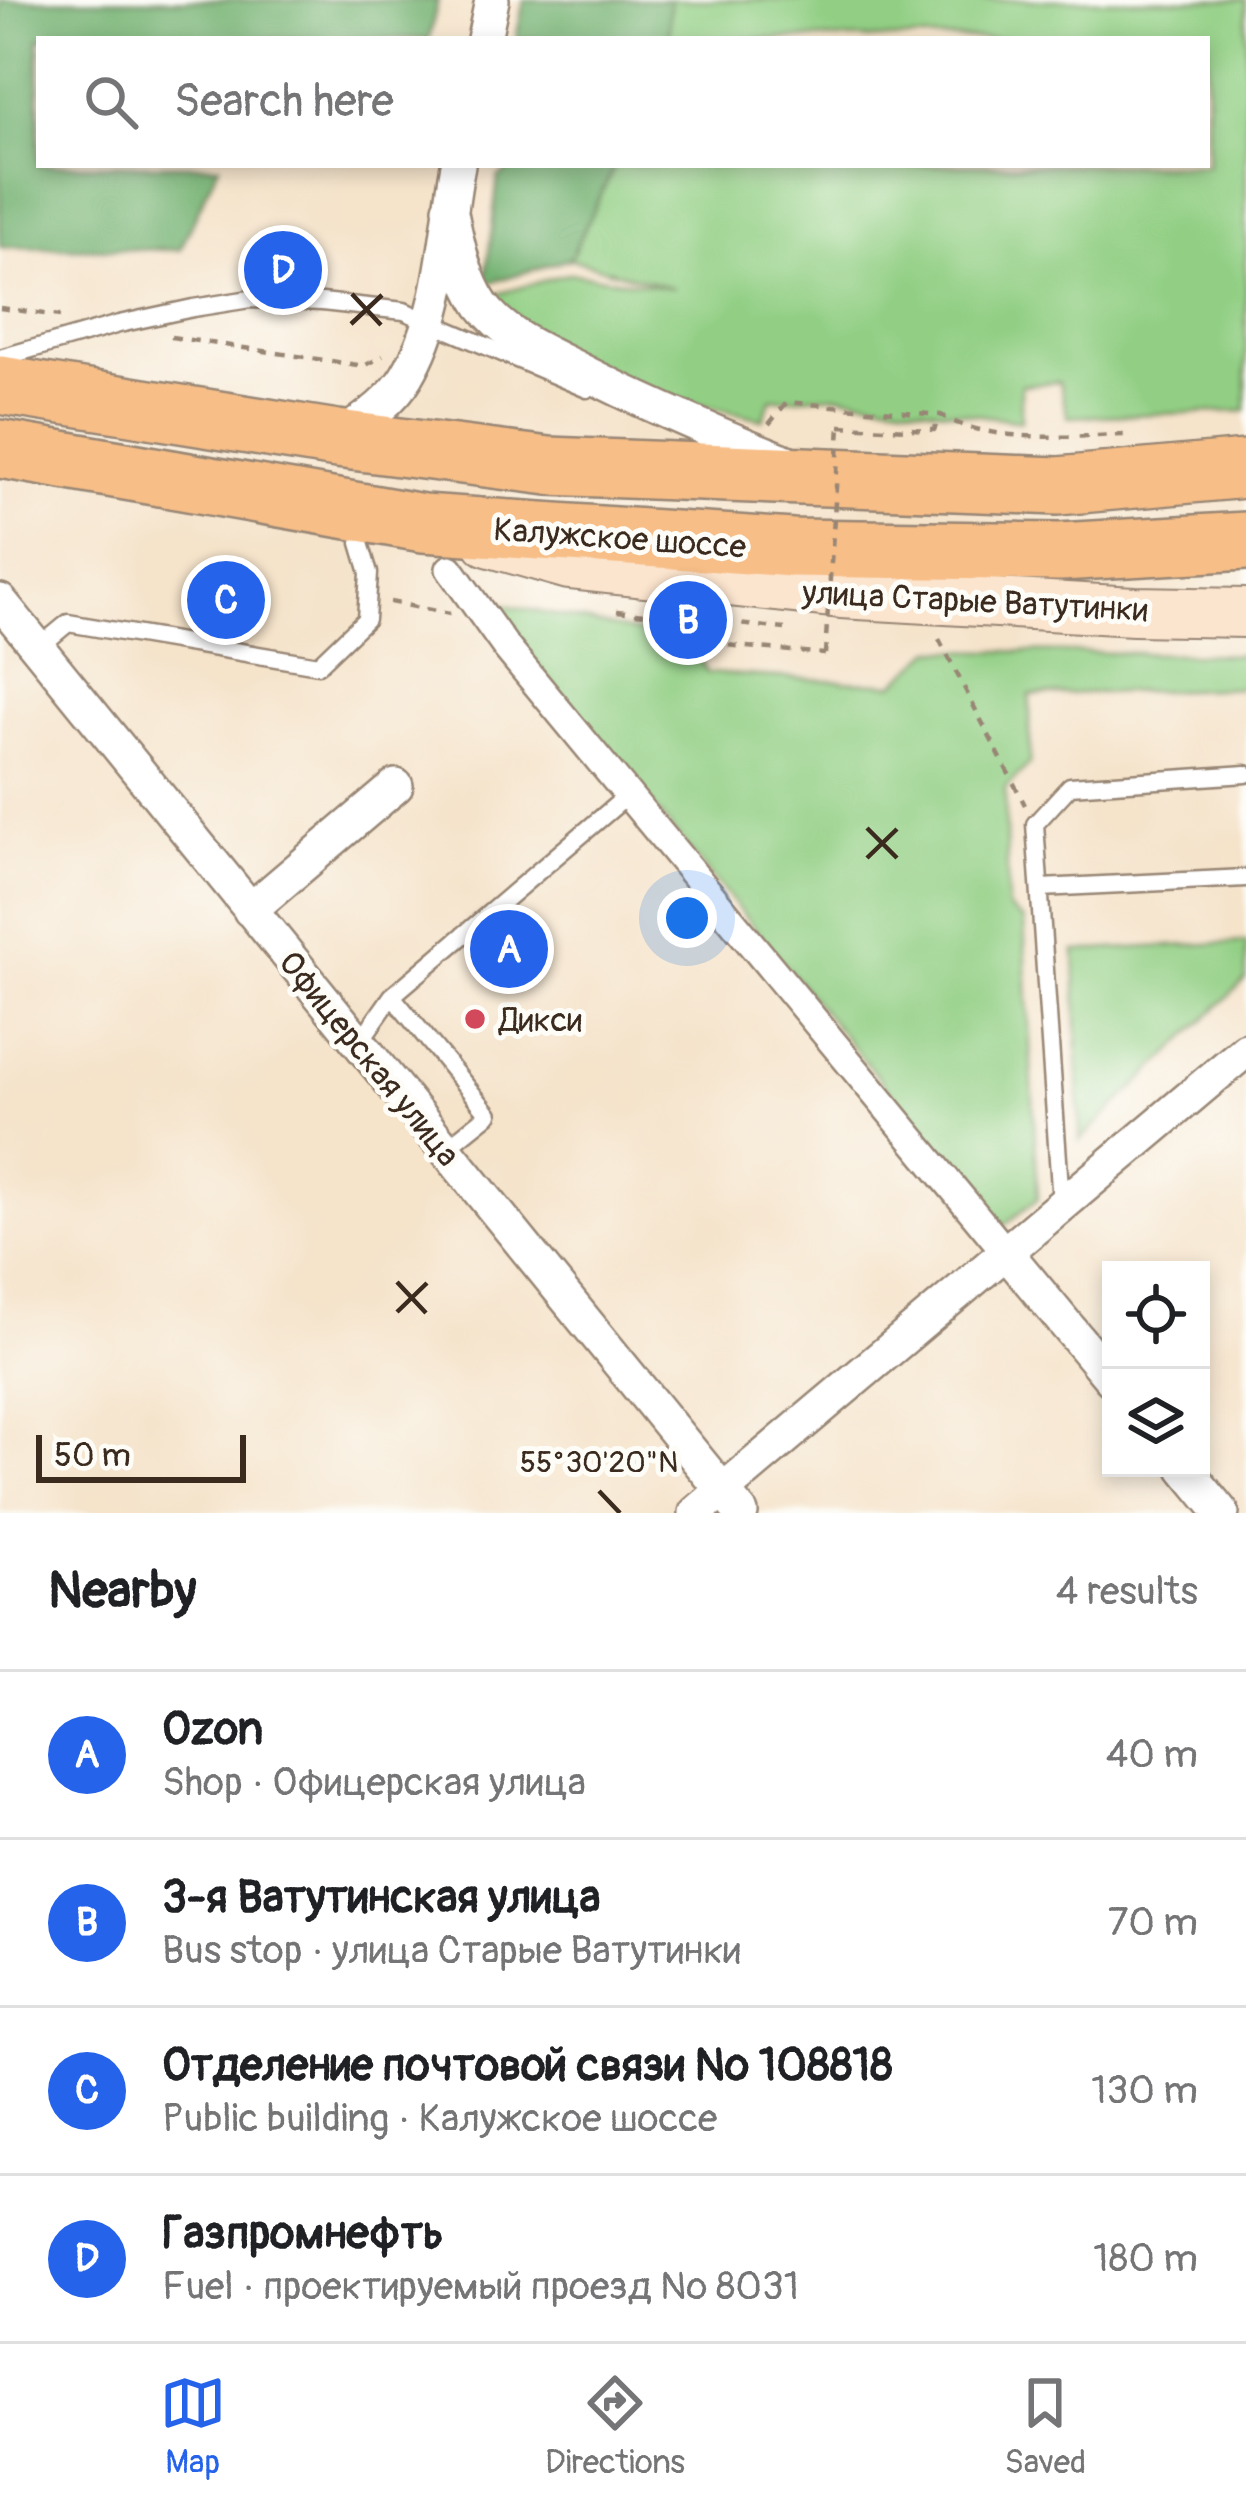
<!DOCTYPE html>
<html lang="en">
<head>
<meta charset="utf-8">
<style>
  :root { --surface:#fff; --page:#f2f2f2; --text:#202124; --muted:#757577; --line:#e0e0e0; --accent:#2563eb }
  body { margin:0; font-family:Pangolin,sans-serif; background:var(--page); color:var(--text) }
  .controls { position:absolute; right:36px; bottom:36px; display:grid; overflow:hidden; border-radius:0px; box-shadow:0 6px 18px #0003 }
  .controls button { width:108px; height:108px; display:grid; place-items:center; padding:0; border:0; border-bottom:3px solid var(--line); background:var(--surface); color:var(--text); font:60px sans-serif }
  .scale { position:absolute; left:36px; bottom:30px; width:210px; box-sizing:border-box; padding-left:12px; border:6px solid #3b2a1e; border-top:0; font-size:33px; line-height:42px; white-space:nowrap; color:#3b2a1e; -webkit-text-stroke:9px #fdfcf7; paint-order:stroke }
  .you { position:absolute; left:687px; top:918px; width:42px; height:42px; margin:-30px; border:9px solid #fff; border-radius:50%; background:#1a73e8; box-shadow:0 0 0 18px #1a73e833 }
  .badge { display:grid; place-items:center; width:78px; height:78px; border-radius:50%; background:var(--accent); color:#fff; font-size:39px; font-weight:700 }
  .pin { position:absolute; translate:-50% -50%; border:6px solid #fff; box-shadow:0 3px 12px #0006 }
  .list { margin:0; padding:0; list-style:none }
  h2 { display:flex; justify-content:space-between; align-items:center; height:156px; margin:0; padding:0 48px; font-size:51px }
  h2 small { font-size:39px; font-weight:400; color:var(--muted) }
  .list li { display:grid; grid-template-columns:78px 1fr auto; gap:36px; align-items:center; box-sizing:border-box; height:168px; padding:0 48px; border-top:3px solid var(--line) }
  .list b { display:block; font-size:45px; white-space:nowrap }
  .list p { margin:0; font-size:39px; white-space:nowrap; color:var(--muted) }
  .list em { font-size:39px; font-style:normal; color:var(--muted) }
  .icon { flex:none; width:66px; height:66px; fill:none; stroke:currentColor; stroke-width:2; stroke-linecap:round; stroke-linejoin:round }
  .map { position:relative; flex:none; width:1246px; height:1513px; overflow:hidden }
  .search { position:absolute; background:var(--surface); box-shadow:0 6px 18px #0003; left:36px; right:36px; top:36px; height:132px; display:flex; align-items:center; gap:30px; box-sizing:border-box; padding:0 42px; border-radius:0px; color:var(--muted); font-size:45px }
  .sheet { height:828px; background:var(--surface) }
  nav { display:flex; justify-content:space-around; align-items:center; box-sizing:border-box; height:168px; border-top:3px solid var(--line); background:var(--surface); font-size:33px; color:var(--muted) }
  nav a { display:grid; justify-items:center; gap:6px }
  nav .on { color:var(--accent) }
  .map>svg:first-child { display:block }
</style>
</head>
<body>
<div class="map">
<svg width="1246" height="1513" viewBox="0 0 1246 1513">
  <rect width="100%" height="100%" fill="#fdfcf7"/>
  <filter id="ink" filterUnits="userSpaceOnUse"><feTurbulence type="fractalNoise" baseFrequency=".00833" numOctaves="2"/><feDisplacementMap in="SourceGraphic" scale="24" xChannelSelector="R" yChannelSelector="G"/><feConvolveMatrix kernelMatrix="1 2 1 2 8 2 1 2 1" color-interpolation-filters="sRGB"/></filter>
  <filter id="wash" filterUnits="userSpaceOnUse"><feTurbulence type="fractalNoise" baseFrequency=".004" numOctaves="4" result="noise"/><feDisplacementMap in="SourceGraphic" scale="48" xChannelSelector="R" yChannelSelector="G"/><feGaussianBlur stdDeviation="2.7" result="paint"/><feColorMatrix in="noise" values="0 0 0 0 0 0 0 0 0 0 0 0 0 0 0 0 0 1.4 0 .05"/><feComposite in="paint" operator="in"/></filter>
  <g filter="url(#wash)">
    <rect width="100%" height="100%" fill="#f5e3ca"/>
    <path fill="#92cf84" stroke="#667c51" stroke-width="3" d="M 670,0 L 1246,0 L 1246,411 L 1068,417 L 1059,382 L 1021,385 L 1021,421 L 839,395 L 771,399 L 763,419 L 597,381 L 513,330 L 491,296 L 570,273 L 674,288 L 570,259 L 615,165 L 1207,165 L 1207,39 L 669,39 Z
      M 482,600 L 691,643 L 707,673 L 894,684 L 933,650 L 1246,655 L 1246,688 L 1030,695 L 1030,763 L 1005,789 L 1008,908 L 1024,921 L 1038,1198 L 1002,1227 Z
      M 1246,942 L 1246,979 L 1080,1141 L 1075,951 Z"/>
    <path fill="#75b272" stroke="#586e48" stroke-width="3" d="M 0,0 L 438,0 L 429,39 L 39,39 L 39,165 L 219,165 L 180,250 L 0,247 Z
      M 524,0 L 670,0 L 669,39 L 516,39 Z
      M 516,165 L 615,165 L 570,259 L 485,284 L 498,178 Z"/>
  </g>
  <g filter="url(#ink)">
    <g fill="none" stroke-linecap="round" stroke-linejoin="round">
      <g stroke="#988674" stroke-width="21">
        <path id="service" d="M 0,358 L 119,324 L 193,308 L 250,299 L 322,302 L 404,311 L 587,389
          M 39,647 L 68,623 L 318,665 L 366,619 L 369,573 L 360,543 L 363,522
          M 1041,888 L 1246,878
          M 392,996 L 489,1114 L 444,1150
          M 359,1043 L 392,996 L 628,795
          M 1061,1203 L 1035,824 L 1070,786 L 1246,774"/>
      </g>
      <g stroke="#988674" stroke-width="32">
        <path id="pedestrian" d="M 450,569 L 505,646 L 1005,1251"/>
      </g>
      <g stroke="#988674" stroke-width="38">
        <path id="minor" d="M 484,39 L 492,0
          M 450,208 C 457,241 463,277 482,305 C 505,336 541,350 574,367 C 644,403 714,433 787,462
          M 337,439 C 362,421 391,403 407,376 C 444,314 445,234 458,165
          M 0,601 L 741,1513
          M 250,910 L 396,786
          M 1005,1251 L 1111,1379
          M 1185,1468 L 1222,1513
          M 696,1513 L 1246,1050"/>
      </g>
      <g stroke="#988674" stroke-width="52">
        <path id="secondary" d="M 488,542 L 569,565 L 841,594 L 1134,611 L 1246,613"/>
      </g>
      <g stroke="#988674" stroke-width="62">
        <path id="trunk" d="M 0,385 L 337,439 L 549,466 L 1058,486 L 1246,469
          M 0,449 L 423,523 L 793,548 L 1060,552 L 1246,541"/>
      </g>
      <path stroke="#988674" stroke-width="4.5" stroke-dasharray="9 9" stroke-linecap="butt" d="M 0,308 L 60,316
        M 171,337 L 364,366 L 383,356
        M 769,424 L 787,402 L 941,415 C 988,444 1072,436 1126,435
        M 840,426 L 934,430 L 940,417
        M 390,602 L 450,614
        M 617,611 L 785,629
        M 711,623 L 714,644 L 825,654
        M 939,639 L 1025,805"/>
      <use href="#service" stroke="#fff" stroke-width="16"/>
      <use href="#pedestrian" stroke="#fff" stroke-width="27"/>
      <use href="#minor" stroke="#fff" stroke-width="33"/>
      <use href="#secondary" stroke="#fce5cf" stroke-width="48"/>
      <use href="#trunk" stroke="#f7be87" stroke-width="57"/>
      <path stroke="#988674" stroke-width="4.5" stroke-dasharray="9 9" stroke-linecap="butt" d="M 825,654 L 840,426"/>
    </g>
  </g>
  <path fill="none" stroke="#3b2a1e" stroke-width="4.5" d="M 352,294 L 381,325M 351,324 L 382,295M 867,828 L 897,858M 867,858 L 897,829M 397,1282 L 426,1313M 397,1312 L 427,1283M 599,1491 L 620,1513"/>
  <circle fill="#d1495b" stroke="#fdfcf7" stroke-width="4.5" cx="475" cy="1019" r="12"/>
  <g text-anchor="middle" stroke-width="10" stroke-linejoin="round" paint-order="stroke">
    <g font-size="33" fill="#3b2a1e" stroke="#fdfcf7">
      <text transform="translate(620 537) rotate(4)" y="12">Калужское шоссе</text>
      <text transform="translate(975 600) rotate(3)" y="12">улица Старые Ватутинки</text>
      <text transform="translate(370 1058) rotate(51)" y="12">Офицерская улица</text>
    </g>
    <g font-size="33" fill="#3b2a1e" stroke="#fdfcf7" text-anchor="start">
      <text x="499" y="1031">Дикси</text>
    </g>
  </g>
  <g font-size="30" text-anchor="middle" fill="#3b2a1e" stroke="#fdfcf7" stroke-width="10" stroke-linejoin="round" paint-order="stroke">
    <text x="599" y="1472">55°30'20"N</text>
  </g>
</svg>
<div class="controls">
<button><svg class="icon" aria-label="locate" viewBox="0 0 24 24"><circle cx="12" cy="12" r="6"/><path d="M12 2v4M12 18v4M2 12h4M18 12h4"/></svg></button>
<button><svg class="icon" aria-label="layers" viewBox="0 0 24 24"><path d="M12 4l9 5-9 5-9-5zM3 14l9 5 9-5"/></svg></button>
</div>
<div class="scale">50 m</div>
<div class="you"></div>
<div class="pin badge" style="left:509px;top:949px">A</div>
<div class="pin badge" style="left:688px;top:620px">B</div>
<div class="pin badge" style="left:226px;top:600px">C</div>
<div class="pin badge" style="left:283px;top:270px">D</div>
<div class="search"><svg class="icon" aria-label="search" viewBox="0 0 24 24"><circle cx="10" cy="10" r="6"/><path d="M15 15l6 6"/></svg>Search here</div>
</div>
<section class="sheet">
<h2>Nearby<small>4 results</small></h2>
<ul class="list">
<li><span class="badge">A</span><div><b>Ozon</b><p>Shop · Офицерская улица</p></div><em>40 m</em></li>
<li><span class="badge">B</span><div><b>3-я Ватутинская улица</b><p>Bus stop · улица Старые Ватутинки</p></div><em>70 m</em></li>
<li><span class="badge">C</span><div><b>Отделение почтовой связи № 108818</b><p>Public building · Калужское шоссе</p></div><em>130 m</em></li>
<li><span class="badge">D</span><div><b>Газпромнефть</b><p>Fuel · проектируемый проезд № 8031</p></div><em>180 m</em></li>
</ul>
</section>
<nav>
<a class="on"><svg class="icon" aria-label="map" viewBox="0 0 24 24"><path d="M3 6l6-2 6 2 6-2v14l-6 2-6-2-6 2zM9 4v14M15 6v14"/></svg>Map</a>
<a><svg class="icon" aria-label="directions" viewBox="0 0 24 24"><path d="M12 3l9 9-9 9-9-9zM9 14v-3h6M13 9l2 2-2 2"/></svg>Directions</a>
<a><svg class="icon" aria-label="saved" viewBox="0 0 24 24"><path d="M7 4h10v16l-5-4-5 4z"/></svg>Saved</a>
</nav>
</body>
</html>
